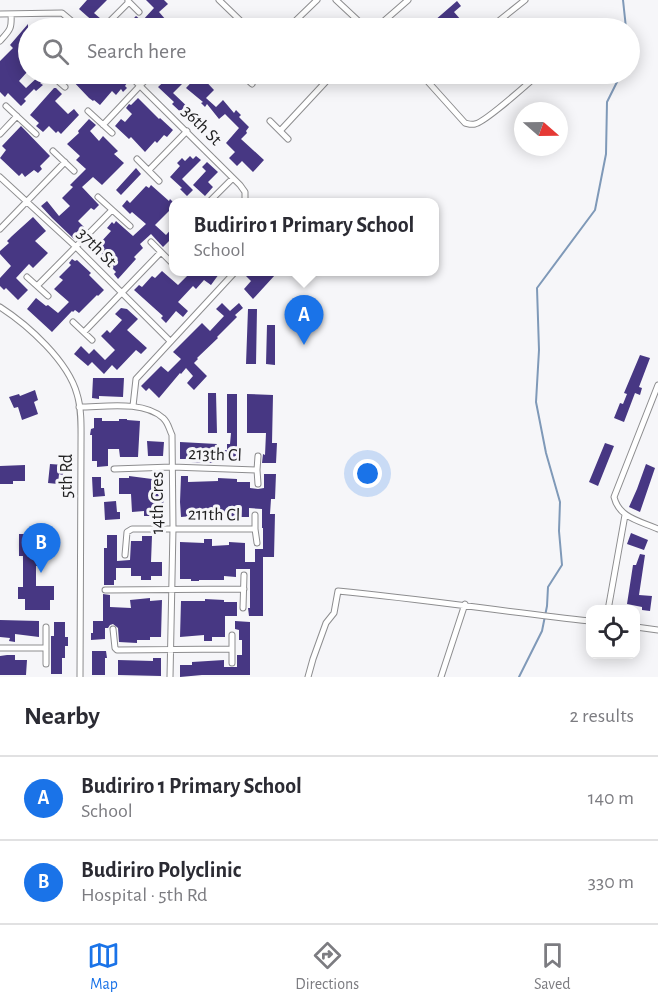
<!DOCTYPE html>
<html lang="en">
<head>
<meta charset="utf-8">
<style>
  :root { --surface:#fff; --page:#f7f7f7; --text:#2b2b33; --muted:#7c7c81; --line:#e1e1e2; --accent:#1a73e8 }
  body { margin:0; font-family:"Alegreya Sans",sans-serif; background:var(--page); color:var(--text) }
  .controls { position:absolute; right:18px; bottom:18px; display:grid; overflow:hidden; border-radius:12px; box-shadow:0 3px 15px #0003 }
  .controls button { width:54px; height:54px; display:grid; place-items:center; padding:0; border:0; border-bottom:2px solid var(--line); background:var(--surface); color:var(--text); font:30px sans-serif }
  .compass { position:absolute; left:514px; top:102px; width:54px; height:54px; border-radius:50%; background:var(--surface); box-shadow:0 3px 15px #0003; rotate:110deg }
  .you { position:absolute; left:368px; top:474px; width:21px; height:21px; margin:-15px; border:4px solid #fff; border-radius:50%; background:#1a73e8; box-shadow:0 0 0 9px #1a73e833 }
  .badge { display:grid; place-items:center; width:39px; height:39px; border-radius:50%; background:var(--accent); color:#fff; font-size:20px; font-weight:700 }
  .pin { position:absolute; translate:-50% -50px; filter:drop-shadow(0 2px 3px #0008) }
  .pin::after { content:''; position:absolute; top:32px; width:21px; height:18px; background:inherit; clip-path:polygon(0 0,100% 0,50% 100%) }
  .popup { position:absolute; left:169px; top:198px; width:270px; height:78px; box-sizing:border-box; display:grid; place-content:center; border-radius:12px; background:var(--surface); filter:drop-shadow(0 2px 4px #0005); font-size:20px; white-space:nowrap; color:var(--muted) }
  .popup b { font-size:22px; color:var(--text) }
  .popup::after { content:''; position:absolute; left:50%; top:100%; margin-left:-12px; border:12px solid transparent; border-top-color:var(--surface) }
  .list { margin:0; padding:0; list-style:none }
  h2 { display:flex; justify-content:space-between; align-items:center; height:78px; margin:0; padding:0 24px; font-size:26px }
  h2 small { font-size:20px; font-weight:400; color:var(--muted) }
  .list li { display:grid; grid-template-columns:39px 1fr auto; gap:18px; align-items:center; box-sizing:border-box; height:84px; padding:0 24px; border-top:2px solid var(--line) }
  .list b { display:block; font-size:22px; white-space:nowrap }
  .list p { margin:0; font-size:20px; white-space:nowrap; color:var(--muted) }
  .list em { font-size:20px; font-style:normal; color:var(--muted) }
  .icon { flex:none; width:33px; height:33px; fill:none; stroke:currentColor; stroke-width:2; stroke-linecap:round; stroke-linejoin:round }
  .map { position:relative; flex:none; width:658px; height:677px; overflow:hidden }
  .search { position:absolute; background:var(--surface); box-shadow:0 3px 15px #0003; left:18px; right:18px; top:18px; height:66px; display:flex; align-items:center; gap:15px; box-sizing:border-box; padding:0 21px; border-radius:33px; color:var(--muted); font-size:22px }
  .sheet { height:246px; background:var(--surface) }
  nav { display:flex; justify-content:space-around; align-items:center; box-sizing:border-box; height:84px; border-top:2px solid var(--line); background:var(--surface); font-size:16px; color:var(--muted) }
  nav a { display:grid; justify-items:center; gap:3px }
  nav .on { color:var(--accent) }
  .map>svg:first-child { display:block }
</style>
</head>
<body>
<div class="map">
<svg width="658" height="677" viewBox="0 0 658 677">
  <rect width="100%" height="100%" fill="#f6f6f9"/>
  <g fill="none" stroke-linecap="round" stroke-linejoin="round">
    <path stroke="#7f99b8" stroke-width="2" d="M 623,0 L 626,28
      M 519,677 L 542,631 L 547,606 L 548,587 L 562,565 L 559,531 L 560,502 L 546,453 L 536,402 L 539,350 L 537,288 L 595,210 L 606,154 L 607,102 L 621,74"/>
  </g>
  <path fill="#473783" d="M 87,0 L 107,0 L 94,13 L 101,19 L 96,24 L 79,9 Z
    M 146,0 L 164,0 L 168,4 L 159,12 L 173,28 L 124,28 L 136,16 L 142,21 L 154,8 Z
    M 457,1 L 461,6 L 454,12 L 461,20 L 452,28 L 442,28 L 439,25 L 434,28 L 423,28 L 432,20 L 434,21 Z
    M 28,24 L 28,71 L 19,81 L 26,88 L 41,74 L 45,79 L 40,83 L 43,85 L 36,91 L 34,89 L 24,99 L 26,101 L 21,106 L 8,93 L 5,97 L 0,92 L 0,61 L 13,48 L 10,45 Z
    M 73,74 L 97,74 L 103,79 L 108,74 L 117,74 L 127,83 L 125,86 L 127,88 L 123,92 L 121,89 L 116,95 L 112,91 L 100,105 L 94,100 L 93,101 L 89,98 L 70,78 Z
    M 172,74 L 182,84 L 173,93 L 193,112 L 187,118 L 172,104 L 174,102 L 158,87 Z
    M 199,74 L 214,90 L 206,98 L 216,107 L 223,100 L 234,113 L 236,110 L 241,115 L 239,117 L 249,127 L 246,131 L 247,133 L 241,139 L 264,160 L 253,172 L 242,161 L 237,166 L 229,158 L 235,152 L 226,143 L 239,128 L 225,114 L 219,119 L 207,104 L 205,107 L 201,103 L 203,102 L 186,88 Z
    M 54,88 L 56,88 L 62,94 L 55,101 L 68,114 L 74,109 L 79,115 L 61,134 L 58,131 L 56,133 L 49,126 L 43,132 L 36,126 L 39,123 L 30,115 Z
    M 138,98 L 159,119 L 160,118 L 173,130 L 167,137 L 164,135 L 157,143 L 155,141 L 145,152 L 131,137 L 129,139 L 115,126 L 121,119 L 125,122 L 132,114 L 126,108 L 129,104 L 131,105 Z
    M 89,119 L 96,125 L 90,131 L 99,141 L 103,136 L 118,151 L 114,154 L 124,163 L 102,185 L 93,177 L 82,187 L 99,205 L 94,210 L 91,208 L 78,221 L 85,228 L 74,239 L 52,218 L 41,206 L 47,201 L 59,216 L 70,206 L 62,198 L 73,187 L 70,185 L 86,169 L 76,160 L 80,156 L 67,144 L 79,133 L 78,131 Z
    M 21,126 L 50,156 L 40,166 L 42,169 L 38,173 L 34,170 L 25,177 L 22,173 L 19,176 L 0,158 L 6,150 L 2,146 Z
    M 190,156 L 193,159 L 196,156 L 201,160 L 182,179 L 193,190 L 187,196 L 180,189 L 182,188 L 170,177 L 180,166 L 177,163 L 182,158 L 185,161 Z
    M 207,162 L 218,172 L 208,182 L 213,187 L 205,196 L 193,185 L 206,171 L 202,167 Z
    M 136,168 L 141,174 L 121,195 L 116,190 Z
    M 151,185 L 169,201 L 170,199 L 174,203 L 174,206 L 155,225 L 166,235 L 174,226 L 174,236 L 163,247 L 151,234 L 140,244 L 143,248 L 134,257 L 136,259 L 118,279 L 114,274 L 116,272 L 92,248 L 98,242 L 100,243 L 111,231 L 107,228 L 112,222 L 114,224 L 116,221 L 133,236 L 146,224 L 132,212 L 130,214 L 122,206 L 127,200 L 130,203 L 146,186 L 149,188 Z
    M 33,217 L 46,231 L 35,241 L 48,253 L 33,268 L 29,264 L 16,278 L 28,290 L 18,300 L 6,288 L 4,290 L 0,286 L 0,278 L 11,266 L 0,254 L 0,251 L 9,243 L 7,241 L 12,236 Z
    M 72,259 L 75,261 L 77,260 L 91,273 L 89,275 L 104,290 L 98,296 L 97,295 L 79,313 L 75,310 L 73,312 L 72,311 L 52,332 L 27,309 L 36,298 L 46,306 L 48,305 L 58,313 L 69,302 L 54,289 L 63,280 L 59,277 L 71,265 L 69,263 Z
    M 162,271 L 178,285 L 191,272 L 216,272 L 219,274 L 211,285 L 204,280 L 196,289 L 193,286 L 178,302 L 188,311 L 183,317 L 176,311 L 166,323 L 161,318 L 163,316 L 134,290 L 139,285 L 142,287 L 152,276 L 155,278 Z
    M 250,272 L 254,272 L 259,276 L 264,272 L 271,272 L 275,275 L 253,299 L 244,289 L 251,281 L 246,276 Z
    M 222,303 L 230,311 L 239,303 L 243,308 L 235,315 L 237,317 L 217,337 L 218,338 L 197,358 L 198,359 L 194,363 L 207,376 L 194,390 L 187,383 L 193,376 L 186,368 L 181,374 L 180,373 L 159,398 L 149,388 L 146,391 L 141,386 L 161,366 L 168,372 L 181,359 L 173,352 L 202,323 L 210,331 L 224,316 L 216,309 Z
    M 121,308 L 127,309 L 138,319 L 127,330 L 147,348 L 141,354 L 136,350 L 117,370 L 112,365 L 104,374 L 92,362 L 88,366 L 74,354 L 81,346 L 89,354 L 94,349 L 105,360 L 115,350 L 101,336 L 107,330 L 110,333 L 122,320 L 115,314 Z
    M 248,309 L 257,309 L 256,364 L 246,364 Z
    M 267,325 L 275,325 L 275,365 L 266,364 Z
    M 640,355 L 650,358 L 639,387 L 642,388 L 640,395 L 635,393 L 624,422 L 614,418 L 620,403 L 623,404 L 627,394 L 624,393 Z
    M 93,378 L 124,378 L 123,397 L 99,396 L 99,399 L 92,398 Z
    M 35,390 L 38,400 L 34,402 L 38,414 L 22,420 L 18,407 L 14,408 L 9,397 L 19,394 L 20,396 Z
    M 208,393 L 216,393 L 217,433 L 208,433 Z
    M 227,394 L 237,394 L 237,457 L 226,457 L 226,461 L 214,461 L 214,463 L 191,462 L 191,459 L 180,459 L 180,442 L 217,444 L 217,450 L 227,450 L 227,444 L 230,444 L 231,433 L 227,433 Z
    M 247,394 L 273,395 L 272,443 L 277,443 L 276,463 L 262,463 L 263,454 L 265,455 L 266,433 L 247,433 Z
    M 94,418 L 102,418 L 102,421 L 119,421 L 119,419 L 127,419 L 127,420 L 140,421 L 138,457 L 120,457 L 119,449 L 108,449 L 108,466 L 97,467 L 97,461 L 92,461 L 92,435 L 90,435 L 91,429 L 94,428 Z
    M 147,441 L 164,442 L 163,456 L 148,456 Z
    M 605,443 L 614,446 L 598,486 L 589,482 Z
    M 50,464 L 64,465 L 63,475 L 59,474 L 58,484 L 48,483 Z
    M 646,464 L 655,468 L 640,512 L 629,507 L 637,489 Z
    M 25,465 L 25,481 L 13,481 L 13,484 L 0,484 L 0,466 Z
    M 264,474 L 276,474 L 275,499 L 271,499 L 270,514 L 275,514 L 274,557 L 263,557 L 263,616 L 249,616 L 248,608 L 250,608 L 250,569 L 236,569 L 236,577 L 224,576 L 224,580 L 199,580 L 199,581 L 191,581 L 191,579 L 180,579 L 180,542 L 204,543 L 204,539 L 212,539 L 212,546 L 229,545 L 229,542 L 245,543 L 245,562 L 255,562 L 255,549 L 263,549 L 263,528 L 262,528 L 262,509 L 249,508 L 249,517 L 237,517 L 237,518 L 200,516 L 200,521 L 192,521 L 192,516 L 181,517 L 180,502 L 181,476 L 188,476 L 188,482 L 218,481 L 218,478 L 237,479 L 237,482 L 250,482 L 250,488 L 258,489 L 264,488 Z
    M 129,476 L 152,479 L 151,486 L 164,486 L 163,512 L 151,512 L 151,516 L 144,516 L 144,511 L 132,512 L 131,494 L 119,494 L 119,478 L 129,478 Z
    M 92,477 L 101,477 L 101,488 L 104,488 L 105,496 L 93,497 Z
    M 116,501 L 117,512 L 120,512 L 120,519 L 105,520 L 104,502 Z
    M 631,533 L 648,540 L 644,550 L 627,544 Z
    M 19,534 L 54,534 L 54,543 L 43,543 L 43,566 L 36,566 L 36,586 L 54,586 L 54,600 L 50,600 L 50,610 L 25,610 L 25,599 L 18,599 L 18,587 L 23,587 L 23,556 L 19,556 Z
    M 107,535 L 117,535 L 117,561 L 130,560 L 131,541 L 142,541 L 142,536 L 152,536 L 151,562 L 162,562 L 162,576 L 151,576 L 151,580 L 141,580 L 141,576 L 131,576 L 131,568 L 116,568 L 116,580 L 114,580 L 114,585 L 104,585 L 104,548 L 107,548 Z
    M 640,554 L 645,555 L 639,595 L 652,596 L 650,611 L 642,610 L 642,607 L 627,604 L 633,565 L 636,565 Z
    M 103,594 L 110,595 L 110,607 L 131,608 L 130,600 L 150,598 L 150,601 L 162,600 L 161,637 L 150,637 L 150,640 L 137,640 L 137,643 L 119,642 L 118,628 L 113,624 L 110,625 L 108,628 L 105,628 L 105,639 L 91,640 L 91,633 L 93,633 L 93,621 L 103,621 Z
    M 205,599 L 224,600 L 224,602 L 237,602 L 237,616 L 225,616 L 225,637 L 212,637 L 212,641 L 204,641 L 204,635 L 180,637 L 181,601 L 205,601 Z
    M 0,620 L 39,621 L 39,637 L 15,634 L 15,642 L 9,641 L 10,638 L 0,637 Z
    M 235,621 L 250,622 L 250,675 L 202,675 L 180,677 L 180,665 L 192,665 L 192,662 L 224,660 L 224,667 L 237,667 L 237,655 L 242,655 L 242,640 L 239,640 L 239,630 L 235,629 Z
    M 54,622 L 65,622 L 65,637 L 68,637 L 68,646 L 65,646 L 65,658 L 62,658 L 62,674 L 51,674 L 51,636 L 54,636 Z
    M 92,651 L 106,651 L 107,658 L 105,658 L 105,675 L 92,675 Z
    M 7,655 L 15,655 L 15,660 L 27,660 L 26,675 L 0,675 L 0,656 Z
    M 153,658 L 161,658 L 161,676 L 118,675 L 118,660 L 153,661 Z"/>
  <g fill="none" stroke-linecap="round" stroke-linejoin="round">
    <g stroke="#8d8d8f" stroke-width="7">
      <path id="street" d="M 219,0 L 248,28
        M 336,0 L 366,28
        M 128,1 L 139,12
        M 0,14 L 62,13 L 80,28
        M 103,28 L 129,2
        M 288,28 L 317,0
        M 376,28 L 408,0
        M 490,28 L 525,0
        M 0,41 C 10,30 12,29 11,14
        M 50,74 L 65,87
        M 128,74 L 240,185 L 245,192 L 245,202
        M 241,74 L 252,84
        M 421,74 L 465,123 C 469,124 471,125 475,124 C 486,122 528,83 539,74
        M 427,79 L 434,74
        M 6,106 L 36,134
        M 88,111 L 112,133
        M 270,121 L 288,139
        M 103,125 L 151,74
        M 280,131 L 333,74
        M 0,134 L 17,116
        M 53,151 L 74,171
        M 137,159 L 159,181
        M 149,170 L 187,131
        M 0,177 L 76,247 L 170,341
        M 98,197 L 130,226
        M 209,202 L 233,178
        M 0,229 L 65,162
        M 151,242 L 174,265
        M 27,277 L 37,286
        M 48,296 L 37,286 L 112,210
        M 0,307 C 28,325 68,361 77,394 C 82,410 81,429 81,446 L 80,677
        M 73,322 L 92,340
        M 84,332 L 161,252
        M 658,385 L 614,497 C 619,518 640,521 658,529
        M 133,406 L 136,379 L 235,272
        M 79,407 C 104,407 143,400 163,418 C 168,422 169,429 172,435 L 173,528 L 170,677
        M 114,469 L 172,467 L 257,470 L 258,484
        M 257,470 L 258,456
        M 255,529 L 257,543
        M 125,555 L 127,532 L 132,529 L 255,529 L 255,515
        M 105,590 L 244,589
        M 243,608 L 244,575
        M 608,610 L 625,515
        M 636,627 L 658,630
        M 113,629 L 115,648 L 117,650 L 231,649
        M 0,648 L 46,648
        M 232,663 L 232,635
        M 46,664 L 46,627
        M 308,677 L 313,659 L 326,623 L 334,613 L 338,591 C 423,599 506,612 590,621
        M 441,677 L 465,604"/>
    </g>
    <use href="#street" stroke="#fff" stroke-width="5"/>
  </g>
  <g text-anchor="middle" stroke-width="6" stroke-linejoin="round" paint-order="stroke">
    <g font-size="18" fill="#212122" stroke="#f6f6f9">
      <text transform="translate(202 125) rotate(45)" y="6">36th St</text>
      <text transform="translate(97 247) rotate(45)" y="6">37th St</text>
      <text transform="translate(215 454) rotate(2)" y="6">213th Cl</text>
      <text transform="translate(66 476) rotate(-90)" y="6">5th Rd</text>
      <text transform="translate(157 503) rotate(-90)" y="6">14th Cres</text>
      <text transform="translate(214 514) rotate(1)" y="6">211th Cl</text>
    </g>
  </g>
</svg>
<div class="controls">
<button><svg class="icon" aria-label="locate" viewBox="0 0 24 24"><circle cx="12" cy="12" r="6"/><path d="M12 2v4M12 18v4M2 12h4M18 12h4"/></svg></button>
</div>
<svg class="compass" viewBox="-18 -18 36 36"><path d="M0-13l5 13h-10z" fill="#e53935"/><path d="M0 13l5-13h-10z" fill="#7c7c81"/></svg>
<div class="you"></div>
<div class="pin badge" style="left:304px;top:345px">A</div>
<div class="popup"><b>Budiriro 1 Primary School</b>School</div>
<div class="pin badge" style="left:41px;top:573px">B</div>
<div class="search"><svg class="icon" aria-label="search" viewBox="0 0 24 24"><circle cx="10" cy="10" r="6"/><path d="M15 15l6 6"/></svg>Search here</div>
</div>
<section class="sheet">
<h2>Nearby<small>2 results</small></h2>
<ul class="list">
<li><span class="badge">A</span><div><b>Budiriro 1 Primary School</b><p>School</p></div><em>140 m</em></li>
<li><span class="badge">B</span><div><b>Budiriro Polyclinic</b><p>Hospital · 5th Rd</p></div><em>330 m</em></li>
</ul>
</section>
<nav>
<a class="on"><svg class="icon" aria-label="map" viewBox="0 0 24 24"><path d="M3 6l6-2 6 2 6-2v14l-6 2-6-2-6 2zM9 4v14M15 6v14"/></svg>Map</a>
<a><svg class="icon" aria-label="directions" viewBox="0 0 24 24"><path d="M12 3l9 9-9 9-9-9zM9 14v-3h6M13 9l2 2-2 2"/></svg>Directions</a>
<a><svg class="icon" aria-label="saved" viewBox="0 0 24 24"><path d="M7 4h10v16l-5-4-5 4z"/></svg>Saved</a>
</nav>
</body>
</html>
